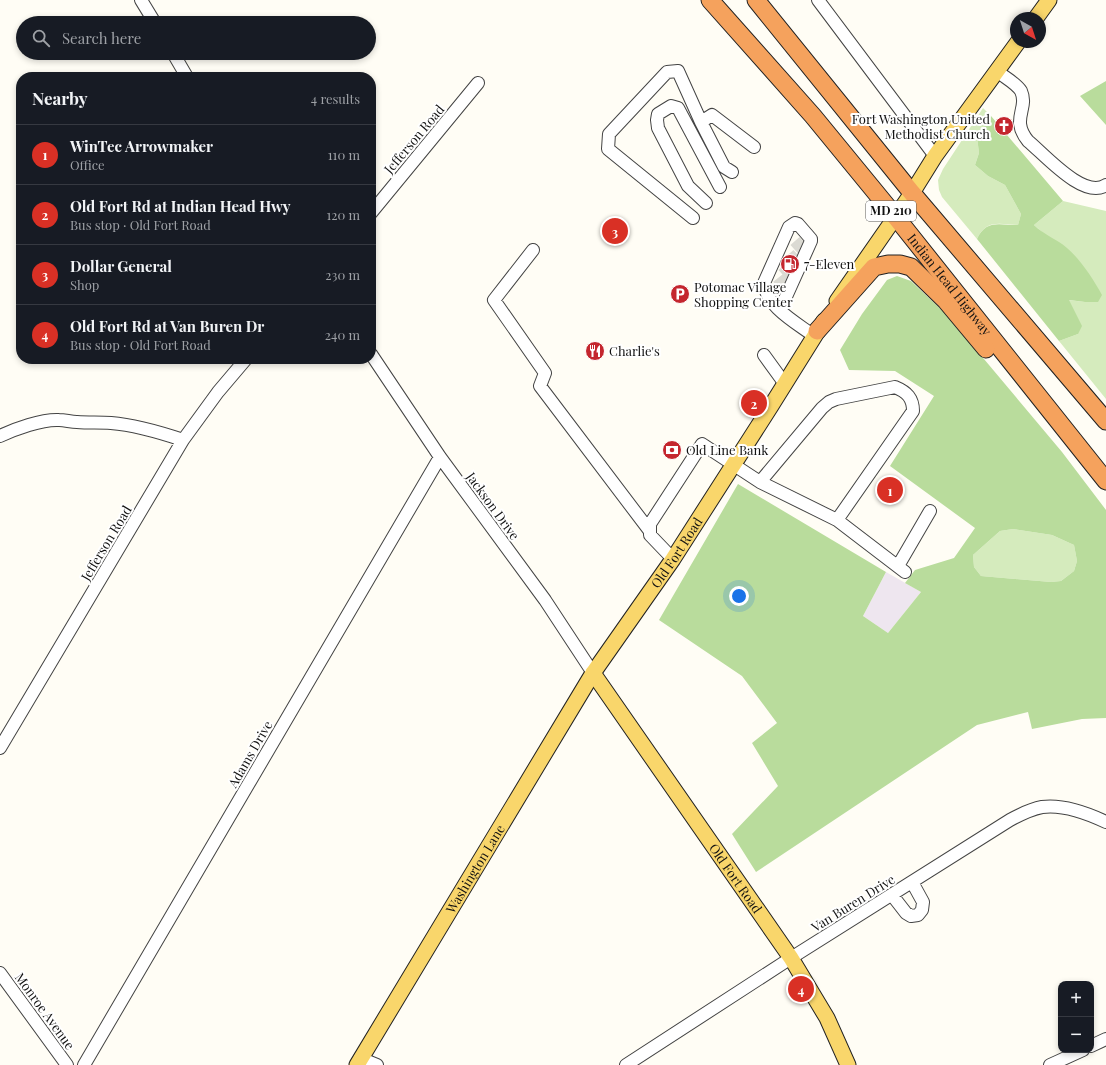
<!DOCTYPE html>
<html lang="en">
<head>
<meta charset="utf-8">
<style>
  :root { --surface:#171b24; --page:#20242c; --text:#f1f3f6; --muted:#9ea1a6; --line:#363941; --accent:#d93025 }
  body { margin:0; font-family:"Playfair Display",serif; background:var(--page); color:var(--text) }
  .controls { position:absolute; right:12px; bottom:12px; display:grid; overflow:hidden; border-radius:8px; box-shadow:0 2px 6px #0003 }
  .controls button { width:36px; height:36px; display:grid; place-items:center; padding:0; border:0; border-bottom:1px solid var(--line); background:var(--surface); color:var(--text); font:20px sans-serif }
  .compass { position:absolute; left:1010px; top:12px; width:36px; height:36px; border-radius:50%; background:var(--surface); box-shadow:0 2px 6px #0003; rotate:141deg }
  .you { position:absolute; left:739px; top:596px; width:14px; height:14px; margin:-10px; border:3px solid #fff; border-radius:50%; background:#1a73e8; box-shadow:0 0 0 6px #1a73e833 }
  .badge { display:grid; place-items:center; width:26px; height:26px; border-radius:50%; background:var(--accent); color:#fff; font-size:13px; font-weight:700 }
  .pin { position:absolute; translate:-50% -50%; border:2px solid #fff; box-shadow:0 1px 4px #0006 }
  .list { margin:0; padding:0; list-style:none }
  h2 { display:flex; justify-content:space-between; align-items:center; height:52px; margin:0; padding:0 16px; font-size:17px }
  h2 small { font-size:13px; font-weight:400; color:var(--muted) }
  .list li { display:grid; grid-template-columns:26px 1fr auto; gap:12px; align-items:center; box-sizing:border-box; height:60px; padding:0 16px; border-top:1px solid var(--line) }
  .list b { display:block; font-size:15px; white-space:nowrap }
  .list p { margin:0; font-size:13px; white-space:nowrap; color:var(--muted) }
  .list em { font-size:13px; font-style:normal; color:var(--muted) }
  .icon { flex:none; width:22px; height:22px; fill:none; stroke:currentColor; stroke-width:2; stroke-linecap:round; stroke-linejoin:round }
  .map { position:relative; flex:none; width:1106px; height:1065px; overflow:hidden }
  .search { position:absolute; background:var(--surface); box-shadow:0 2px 6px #0003; left:16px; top:16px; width:360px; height:44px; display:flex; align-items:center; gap:10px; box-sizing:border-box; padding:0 14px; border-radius:22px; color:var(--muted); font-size:15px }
  .panel { position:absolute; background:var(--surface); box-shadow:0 2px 6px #0003; left:16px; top:72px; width:360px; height:292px; border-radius:16px }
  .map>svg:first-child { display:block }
</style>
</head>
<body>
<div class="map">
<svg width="1106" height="1065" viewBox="0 0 1106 1065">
  <rect width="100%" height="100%" fill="#fffdf5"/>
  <path fill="#eee6ef" d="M 886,572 L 921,592 L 888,633 L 863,616 Z"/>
  <path fill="#d5ebbd" d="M 983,108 L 991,116 L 977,137 L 979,153 L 975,165 L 988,176 L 1005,185 L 1021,214 L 1018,225 C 999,224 986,219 977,239 L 942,197 L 939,190 L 938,180 L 943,169 Z
    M 1063,201 L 1106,211 L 1106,399 L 1059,341 L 1078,334 L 1068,300 L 1085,302 L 1041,231 L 1034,225 Z
    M 1013,529 L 1052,535 L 1074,545 L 1077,561 L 1074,571 L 1061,581 L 1051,582 L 981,576 L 974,567 L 973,555 L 1000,531 Z"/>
  <path fill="#b9dc9c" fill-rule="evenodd" d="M 1106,81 L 1106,125 L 1080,96 Z
    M 991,116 L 1063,201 L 1034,225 C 1044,235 1057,239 1067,248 C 1080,259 1094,280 1102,295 L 1098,302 L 1085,302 L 1069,300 L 1082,326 L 1078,334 L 1059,341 L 977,239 C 986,219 999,225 1018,225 L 1021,214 L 1005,185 L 988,176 L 975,165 L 979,153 L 977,137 Z
    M 897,276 L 911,281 L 947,315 L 1062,452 L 1106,510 L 1106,718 L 1082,719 L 1032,729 L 1028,712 L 977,725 L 756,872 L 732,834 L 778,786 L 752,743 L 777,723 L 742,676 L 659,620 L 738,484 L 886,572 L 863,616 L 888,633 L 921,592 L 905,583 L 915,570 L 954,558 L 975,528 L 890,466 L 934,396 L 895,371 L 849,370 L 840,350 L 862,314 L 887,280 ZM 1013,529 L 1052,535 L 1074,545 L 1077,561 L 1074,571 L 1061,581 L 1051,582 L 981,576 L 974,567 L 973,555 L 1000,531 Z"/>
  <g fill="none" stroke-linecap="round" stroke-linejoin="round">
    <path stroke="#dbdad3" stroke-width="12" stroke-dasharray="12 6" stroke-linecap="butt" d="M 795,241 L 803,250
      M 789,254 L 797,263
      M 783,266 L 791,275
      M 778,278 L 785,287"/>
    <g stroke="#444" stroke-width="14">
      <path id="minor" d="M 141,0 L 155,23
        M 818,0 L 935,156
        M 173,53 L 187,77
        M 997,71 C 1004,77 1016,83 1021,91 C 1029,109 1010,119 1028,141 C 1045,155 1084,200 1106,185
        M 701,122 L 712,115 L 754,147
        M 706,203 L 688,186 L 658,128 L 657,120 L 658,114 L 671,106 L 678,108 L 720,187
        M 371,213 L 478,83
        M 693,218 L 608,149 L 609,134 L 667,72 L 678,71 L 701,122 L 724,167 L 732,172
        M 533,250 L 494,300 L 545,373 L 540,386 L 649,530
        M 780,310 L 811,241 L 811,239 L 798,224 L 795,223 L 789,227 L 764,283 C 766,307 797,323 814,336
        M 371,354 L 440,457 L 545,600 L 593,673
        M 764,355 L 785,384
        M 0,436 C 15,429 42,419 59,420 C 65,420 71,422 77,422 C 89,423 100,422 111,423 C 136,425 159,432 183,440
        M 760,482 L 822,408 L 829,402 L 836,399 L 895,387 C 907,392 913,398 913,411 L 837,520
        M 673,559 L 650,535 L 650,524 L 702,444 L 760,482 L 837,520 L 905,572
        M 898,566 L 930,511
        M 0,748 L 183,440 L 218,392 L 246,359
        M 892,895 L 906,913 L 911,916 L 918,915 L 922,910 L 923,902 L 912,882
        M 0,973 L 67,1065
        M 1091,1046 L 1106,1039
        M 360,1058 L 377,1065
        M 84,1065 L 440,457
        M 626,1065 L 791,958 L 1010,820 C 1021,814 1031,809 1042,807 C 1064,804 1087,813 1106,822
        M 1050,1065 L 1083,1050"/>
    </g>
    <g stroke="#222" stroke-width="17">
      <g id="major">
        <path d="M 1036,18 L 1049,0"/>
        <path d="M 837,301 L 912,193 L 935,156 L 1018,42"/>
        <path id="s1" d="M 593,673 L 791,958 L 827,1018 L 848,1065"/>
        <path id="s2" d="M 357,1065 L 593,673 L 673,559 L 771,406 L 824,321"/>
      </g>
    </g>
    <g stroke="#222" stroke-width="19">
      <g id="highway">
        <path id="s3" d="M 710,0 L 813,116 L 895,216 L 1106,481"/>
        <path d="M 756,0 L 912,193 L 1106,421"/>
        <path d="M 817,331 L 874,267 L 888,264 L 900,264 L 911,267 L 946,301 L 986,349"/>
      </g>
    </g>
    <use href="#minor" stroke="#fff" stroke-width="12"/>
    <use href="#major" stroke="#f9d66b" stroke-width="15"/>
    <use href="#highway" stroke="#f5a25d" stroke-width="17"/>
  </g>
  <defs>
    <g id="church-disc" transform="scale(1)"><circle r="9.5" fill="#c4262e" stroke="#fff"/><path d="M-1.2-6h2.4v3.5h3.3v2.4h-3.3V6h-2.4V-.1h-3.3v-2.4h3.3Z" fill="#fff"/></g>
    <g id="fuel-disc" transform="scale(1)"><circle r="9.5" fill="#c4262e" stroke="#fff"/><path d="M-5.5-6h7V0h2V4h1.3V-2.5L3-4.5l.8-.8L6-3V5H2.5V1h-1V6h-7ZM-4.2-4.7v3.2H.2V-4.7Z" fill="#fff"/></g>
    <g id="parking-disc" transform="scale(1)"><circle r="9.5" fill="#c4262e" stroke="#fff"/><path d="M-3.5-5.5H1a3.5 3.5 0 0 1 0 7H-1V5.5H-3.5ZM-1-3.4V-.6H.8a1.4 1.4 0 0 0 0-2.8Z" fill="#fff"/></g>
    <g id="restaurant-disc" transform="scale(1)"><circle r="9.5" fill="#c4262e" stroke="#fff"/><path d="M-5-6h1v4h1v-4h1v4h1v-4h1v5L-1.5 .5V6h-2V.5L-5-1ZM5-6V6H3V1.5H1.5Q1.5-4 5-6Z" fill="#fff"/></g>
    <g id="bank-disc" transform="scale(1)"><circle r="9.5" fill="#c4262e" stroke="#fff"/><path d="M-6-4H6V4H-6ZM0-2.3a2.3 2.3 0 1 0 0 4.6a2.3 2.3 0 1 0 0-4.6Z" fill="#fff"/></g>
  </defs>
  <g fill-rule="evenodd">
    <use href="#church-disc" x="1004" y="126"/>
    <use href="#fuel-disc" x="790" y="264"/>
    <use href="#parking-disc" x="680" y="294"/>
    <use href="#restaurant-disc" x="595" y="351"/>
    <use href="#bank-disc" x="672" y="450"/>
  </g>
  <g text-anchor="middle" stroke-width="4" stroke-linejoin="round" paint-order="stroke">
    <rect fill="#fff" stroke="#585858" stroke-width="1" x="866" y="201" width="50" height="20" rx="3"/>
    <g font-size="12" font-weight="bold" fill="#111">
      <text x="891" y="215">MD 210</text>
    </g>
    <g font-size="13" fill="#111" stroke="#fff" text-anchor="start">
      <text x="990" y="124" text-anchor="end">Fort Washington United<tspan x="990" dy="15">Methodist Church</tspan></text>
      <text x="804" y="269">7-Eleven</text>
      <text x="694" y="292">Potomac Village<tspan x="694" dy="15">Shopping Center</tspan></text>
      <text x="609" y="356">Charlie's</text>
      <text x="686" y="455">Old Line Bank</text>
    </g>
    <g font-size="13" fill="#111" stroke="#fff">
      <text transform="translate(414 139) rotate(-50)" y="5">Jefferson Road</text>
      <text dy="5" stroke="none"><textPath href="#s3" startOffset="372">Indian Head Highway</textPath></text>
      <text transform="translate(493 506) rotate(54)" y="5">Jackson Drive</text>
      <text transform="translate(106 543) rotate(-59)" y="5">Jefferson Road</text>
      <text dy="5" stroke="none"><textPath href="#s2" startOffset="604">Old Fort Road</textPath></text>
      <text transform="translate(250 754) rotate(-60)" y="5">Adams Drive</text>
      <text dy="5" stroke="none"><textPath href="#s2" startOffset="229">Washington Lane</textPath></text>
      <text dy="5" stroke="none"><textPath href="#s1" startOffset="250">Old Fort Road</textPath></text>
      <text transform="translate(853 903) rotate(-32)" y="5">Van Buren Drive</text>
      <text transform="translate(45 1011) rotate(54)" y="5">Monroe Avenue</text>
    </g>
  </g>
</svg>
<div class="controls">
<button>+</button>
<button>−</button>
</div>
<svg class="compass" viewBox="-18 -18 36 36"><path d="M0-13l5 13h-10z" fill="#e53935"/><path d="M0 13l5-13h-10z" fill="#9ea1a6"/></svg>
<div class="you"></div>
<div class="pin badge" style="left:890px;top:490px">1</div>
<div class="pin badge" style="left:754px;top:403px">2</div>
<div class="pin badge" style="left:615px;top:231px">3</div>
<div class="pin badge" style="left:801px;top:989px">4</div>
<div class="search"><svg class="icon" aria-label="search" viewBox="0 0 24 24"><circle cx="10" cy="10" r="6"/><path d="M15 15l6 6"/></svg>Search here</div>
<section class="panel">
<h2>Nearby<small>4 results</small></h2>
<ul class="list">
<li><span class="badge">1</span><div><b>WinTec Arrowmaker</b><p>Office</p></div><em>110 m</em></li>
<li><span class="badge">2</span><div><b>Old Fort Rd at Indian Head Hwy</b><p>Bus stop · Old Fort Road</p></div><em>120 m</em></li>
<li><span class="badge">3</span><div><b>Dollar General</b><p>Shop</p></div><em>230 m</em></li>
<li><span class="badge">4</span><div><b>Old Fort Rd at Van Buren Dr</b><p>Bus stop · Old Fort Road</p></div><em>240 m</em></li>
</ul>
</section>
</div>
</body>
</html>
